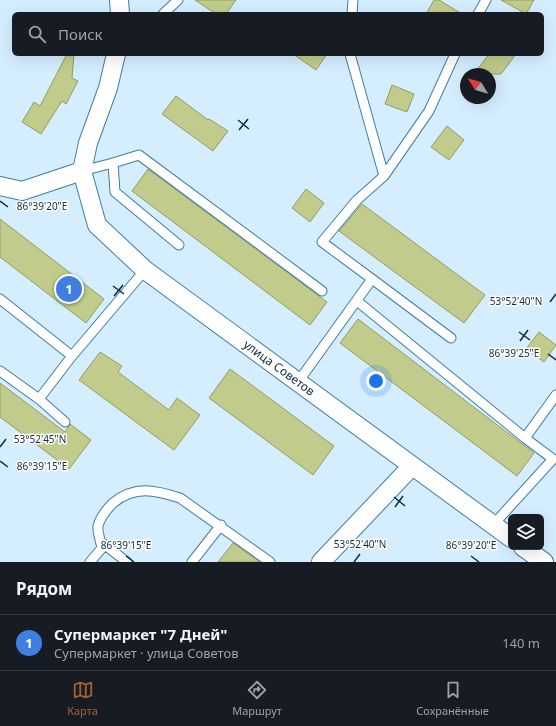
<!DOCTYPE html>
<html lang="ru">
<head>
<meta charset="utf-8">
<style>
  :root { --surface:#171b24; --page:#242831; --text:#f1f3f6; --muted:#9ea1a6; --line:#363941; --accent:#a4632e }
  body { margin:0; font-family:"Noto Sans",sans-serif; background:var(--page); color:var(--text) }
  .controls { position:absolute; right:12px; bottom:12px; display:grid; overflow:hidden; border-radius:6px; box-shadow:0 4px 16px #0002 }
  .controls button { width:36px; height:36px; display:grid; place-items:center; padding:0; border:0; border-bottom:1px solid var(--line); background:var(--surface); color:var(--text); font:20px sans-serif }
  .compass { position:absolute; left:460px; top:68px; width:36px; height:36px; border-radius:50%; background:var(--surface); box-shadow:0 4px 16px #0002; rotate:307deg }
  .you { position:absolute; left:376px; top:381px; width:14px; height:14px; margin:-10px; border:3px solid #fff; border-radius:50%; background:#1a73e8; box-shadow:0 0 0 6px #1a73e833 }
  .badge { display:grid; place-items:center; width:26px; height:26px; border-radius:50%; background:var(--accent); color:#fff; font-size:13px; font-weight:700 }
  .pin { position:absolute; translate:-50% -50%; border:2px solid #fff; box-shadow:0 1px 4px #0006 }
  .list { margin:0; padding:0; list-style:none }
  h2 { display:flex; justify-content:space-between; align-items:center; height:52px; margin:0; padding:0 16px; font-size:17px }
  h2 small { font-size:13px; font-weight:400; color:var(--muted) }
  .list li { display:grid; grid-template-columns:26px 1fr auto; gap:12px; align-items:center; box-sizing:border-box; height:56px; padding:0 16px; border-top:1px solid var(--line) }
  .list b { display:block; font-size:15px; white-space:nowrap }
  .list p { margin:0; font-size:13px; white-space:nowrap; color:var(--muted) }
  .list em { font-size:13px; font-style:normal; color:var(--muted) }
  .icon { flex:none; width:22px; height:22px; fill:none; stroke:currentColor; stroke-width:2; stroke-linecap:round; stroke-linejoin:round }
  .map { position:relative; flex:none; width:556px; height:562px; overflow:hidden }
  .search { position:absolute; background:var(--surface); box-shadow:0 4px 16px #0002; left:12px; right:12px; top:12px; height:44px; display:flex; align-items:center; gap:10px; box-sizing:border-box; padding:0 14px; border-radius:6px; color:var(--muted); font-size:15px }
  .sheet { height:108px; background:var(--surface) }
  nav { display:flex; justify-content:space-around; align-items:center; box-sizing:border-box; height:56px; border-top:1px solid var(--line); background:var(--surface); font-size:11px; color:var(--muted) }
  nav a { display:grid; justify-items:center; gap:2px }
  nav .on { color:var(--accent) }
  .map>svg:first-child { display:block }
</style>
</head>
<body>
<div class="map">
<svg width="556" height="562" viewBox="0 0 556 562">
  <rect width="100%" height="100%" fill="#d5eeff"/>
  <path fill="#c1cc8c" stroke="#939d5f" d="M 195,0 L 236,0 L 226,14 L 216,14 Z
    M 434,0 L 439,0 L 462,14 L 426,14 Z
    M 501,0 L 534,0 L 526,14 Z
    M 67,54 L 74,54 L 72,78 L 78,81 L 66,104 L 62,101 L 41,134 L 22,122 L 34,102 L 40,106 Z
    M 293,54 L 327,54 L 316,70 Z
    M 489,54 L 516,54 L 501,74 L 474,74 Z
    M 392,85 L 414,94 L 407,112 L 385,104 Z
    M 176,96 L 208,120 L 209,119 L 228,131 L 213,151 L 162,114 Z
    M 447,126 L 464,140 L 449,160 L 431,147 Z
    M 148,169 L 327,302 L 310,325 L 132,191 Z
    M 306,189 L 324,203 L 310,222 L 292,208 Z
    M 362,204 L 485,295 L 464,323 L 339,231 Z
    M 0,219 L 104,299 L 86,323 L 0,257 Z
    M 358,319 L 534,453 L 517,476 L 340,343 Z
    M 539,332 L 556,345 L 544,362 L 526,349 Z
    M 100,352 L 122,366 L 118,372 L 169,410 L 177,398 L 200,415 L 174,450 L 79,380 Z
    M 230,369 L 334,446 L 313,475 L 209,398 Z
    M 0,383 L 65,432 L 70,424 L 91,440 L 69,469 L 0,417 Z
    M 233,543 L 260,562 L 218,562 Z"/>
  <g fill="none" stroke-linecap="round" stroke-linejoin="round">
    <g stroke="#3f7ea3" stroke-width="11">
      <path id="service" d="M 163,14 L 178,0
        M 352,14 L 353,0
        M 478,14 L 486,0
        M 350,54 L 384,176 L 429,111 L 455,54
        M 113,163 L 139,155 L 322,291
        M 82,171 L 113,163 L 115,192 L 179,245
        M 372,279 L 451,338
        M 0,299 L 72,356 L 39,399
        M 357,301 L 525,438
        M 72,356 L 145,270
        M 0,371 L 39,399 L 65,422
        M 298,382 L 372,279 L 322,242 L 357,200 L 384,176
        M 493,525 L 553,459 L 525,438 L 556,395
        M 101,542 L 127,562
        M 90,562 L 102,548 C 101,542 97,532 98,526 C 100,518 107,509 113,503 C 135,485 155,490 180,498 L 270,562
        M 192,562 L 221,525"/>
    </g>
    <g stroke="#3f7ea3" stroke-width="20">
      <g id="minor">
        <path d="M 119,0 L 120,14"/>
        <path id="s1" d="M 116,54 L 108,88 L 88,143 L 82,171 L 97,225 L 145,270 L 511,538"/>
        <path d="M 0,186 L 22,191 L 82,171"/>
        <path d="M 523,547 L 544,562"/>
        <path d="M 321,562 L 412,466"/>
      </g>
    </g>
    <use href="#service" stroke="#fff" stroke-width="9"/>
    <use href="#minor" stroke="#fff" stroke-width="18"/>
  </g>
  <path fill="none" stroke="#102b3a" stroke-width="1.5" d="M 238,120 L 249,129M 239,130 L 248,119M 0,201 L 8,207M 113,286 L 124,294M 114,296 L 123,285M 550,302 L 556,294M 519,332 L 530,340M 520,341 L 528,330M 548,354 L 556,360M 0,447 L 6,439M 0,461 L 8,467M 394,497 L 405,506M 395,507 L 403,496M 126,556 L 134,562M 471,556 L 479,562M 354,562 L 360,554"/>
  <g text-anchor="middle" stroke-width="3" stroke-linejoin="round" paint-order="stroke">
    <g font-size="12" fill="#102b3a" stroke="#fff">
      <text dy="4" stroke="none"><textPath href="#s1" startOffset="410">улица Советов</textPath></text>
    </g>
  </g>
  <g font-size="10" text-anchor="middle" fill="#102b3a" stroke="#fff" stroke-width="3" stroke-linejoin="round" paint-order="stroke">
    <text x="42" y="210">86°39'20"E</text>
    <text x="516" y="305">53°52'40"N</text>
    <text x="514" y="357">86°39'25"E</text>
    <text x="40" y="443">53°52'45"N</text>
    <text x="42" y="470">86°39'15"E</text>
    <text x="360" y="548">53°52'40"N</text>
    <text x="126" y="549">86°39'15"E</text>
    <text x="471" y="549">86°39'20"E</text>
  </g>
</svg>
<div class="controls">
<button><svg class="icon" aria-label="layers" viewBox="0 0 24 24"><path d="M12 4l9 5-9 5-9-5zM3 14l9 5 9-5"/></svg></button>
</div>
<svg class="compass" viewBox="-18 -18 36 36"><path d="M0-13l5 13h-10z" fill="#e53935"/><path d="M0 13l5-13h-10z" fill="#9ea1a6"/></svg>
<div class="you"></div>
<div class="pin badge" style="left:69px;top:289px;background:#3f7fe0">1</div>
<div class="search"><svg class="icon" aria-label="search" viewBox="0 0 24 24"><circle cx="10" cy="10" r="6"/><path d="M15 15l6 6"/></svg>Поиск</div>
</div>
<section class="sheet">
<h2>Рядом<small></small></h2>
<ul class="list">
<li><span class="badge" style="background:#3f7fe0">1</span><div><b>Супермаркет &quot;7 Дней&quot;</b><p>Супермаркет · улица Советов</p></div><em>140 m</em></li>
</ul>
</section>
<nav>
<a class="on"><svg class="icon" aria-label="map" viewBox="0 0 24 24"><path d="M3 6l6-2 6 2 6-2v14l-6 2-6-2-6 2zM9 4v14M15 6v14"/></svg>Карта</a>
<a><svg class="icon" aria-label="directions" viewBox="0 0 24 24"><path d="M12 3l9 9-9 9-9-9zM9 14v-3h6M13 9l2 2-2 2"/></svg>Маршрут</a>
<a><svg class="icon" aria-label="saved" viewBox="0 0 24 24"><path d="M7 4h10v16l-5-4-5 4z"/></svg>Сохранённые</a>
</nav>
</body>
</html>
